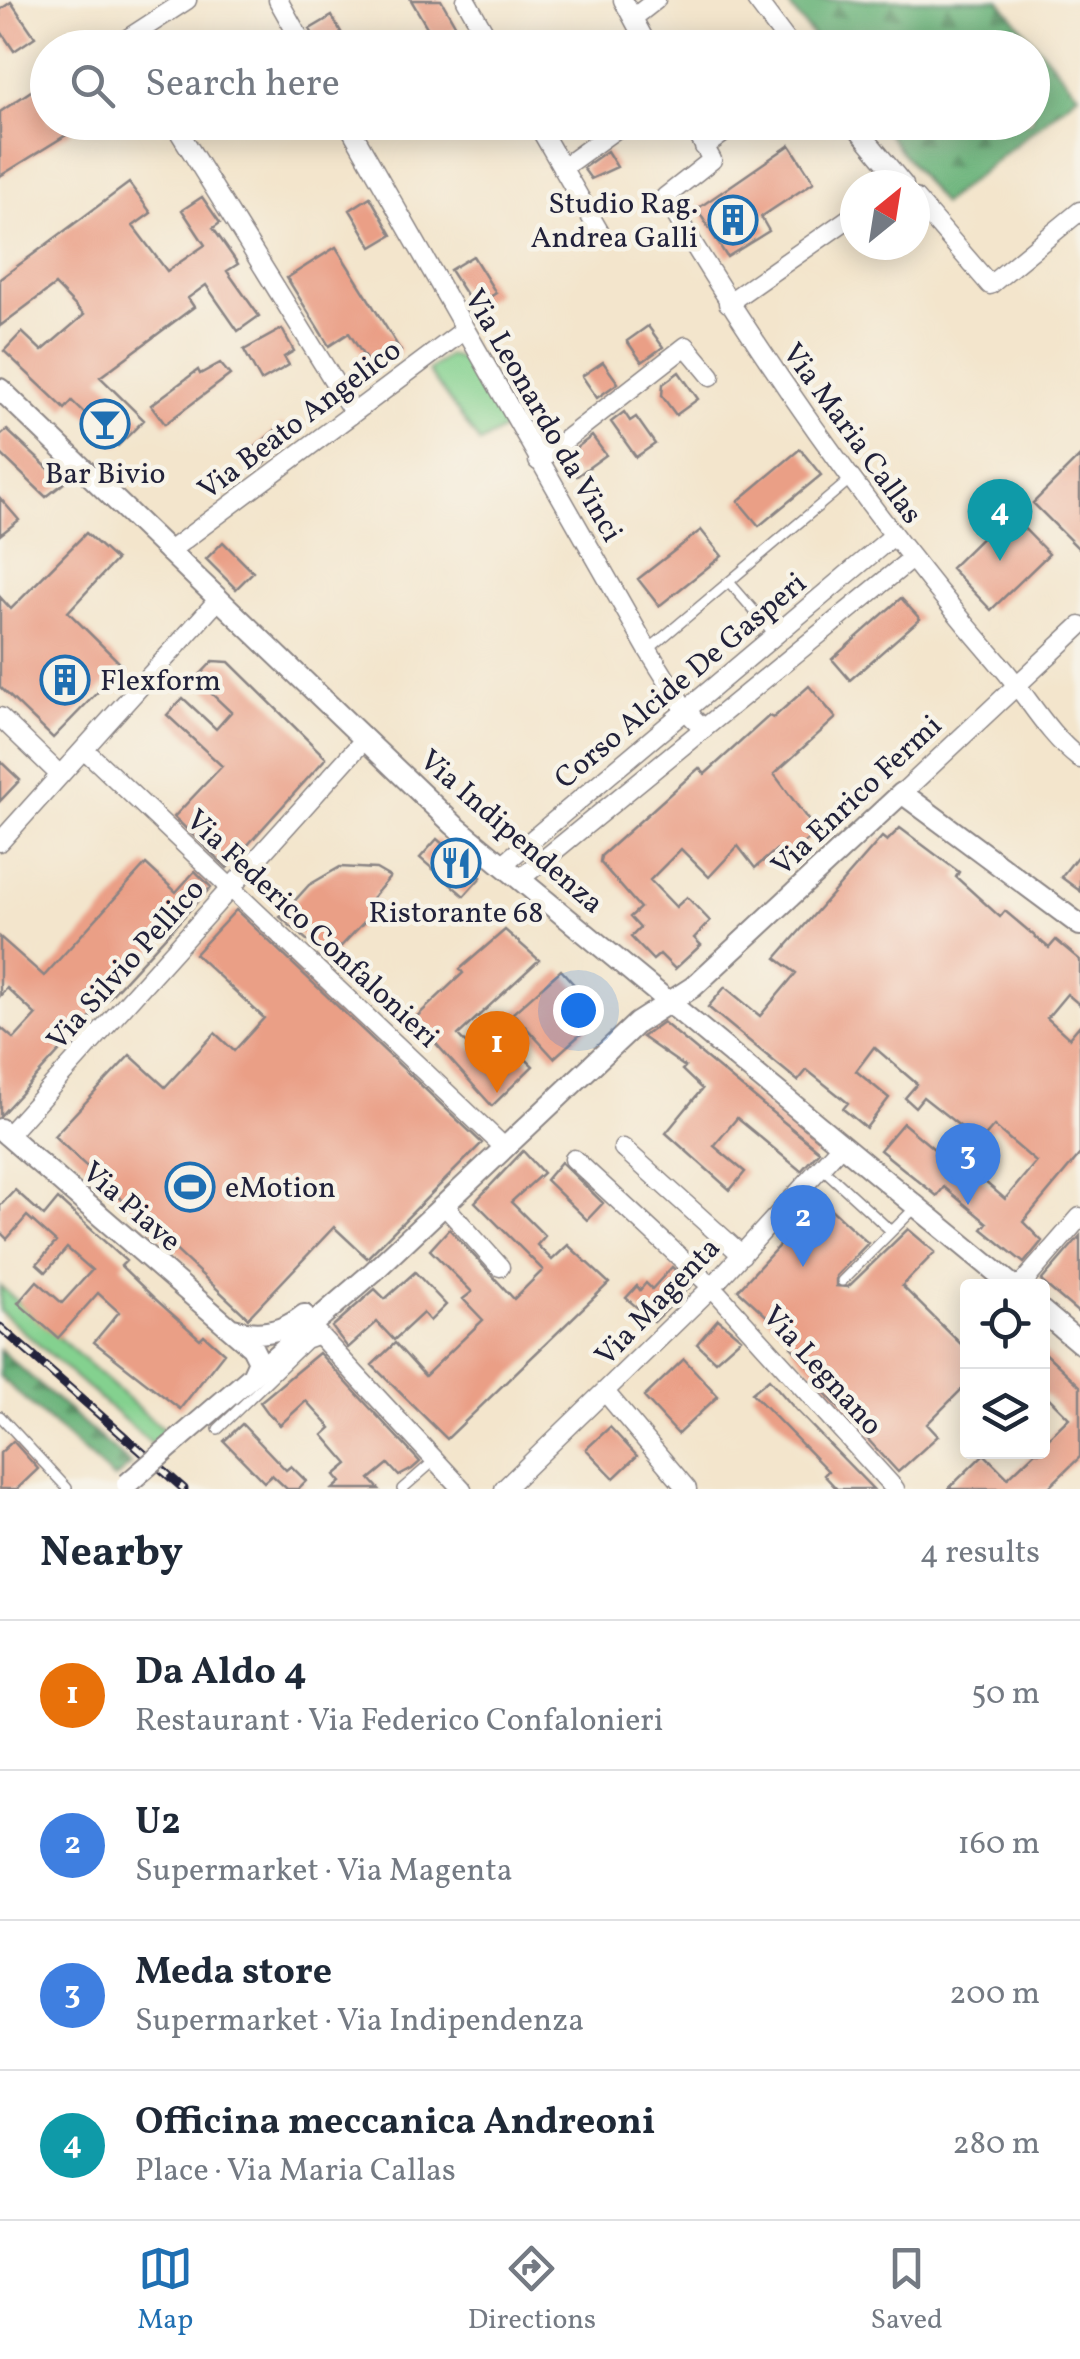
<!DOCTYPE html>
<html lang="en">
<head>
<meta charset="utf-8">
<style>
  :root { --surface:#fff; --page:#f6f6f7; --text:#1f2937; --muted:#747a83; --line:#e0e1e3; --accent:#1f6fb2 }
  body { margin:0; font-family:Vollkorn,serif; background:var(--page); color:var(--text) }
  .controls { position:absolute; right:30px; bottom:30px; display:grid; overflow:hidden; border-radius:10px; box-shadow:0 5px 25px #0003 }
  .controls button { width:90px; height:90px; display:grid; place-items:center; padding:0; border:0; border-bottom:2px solid var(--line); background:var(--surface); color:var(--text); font:50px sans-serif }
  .compass { position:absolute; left:840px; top:170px; width:90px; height:90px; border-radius:50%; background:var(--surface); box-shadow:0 5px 25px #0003; rotate:30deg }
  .you { position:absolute; left:578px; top:1010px; width:35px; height:35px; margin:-25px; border:8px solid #fff; border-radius:50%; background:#1a73e8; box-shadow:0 0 0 15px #1a73e833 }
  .badge { display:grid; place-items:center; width:65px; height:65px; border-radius:50%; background:var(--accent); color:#fff; font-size:32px; font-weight:700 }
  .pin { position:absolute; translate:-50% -82px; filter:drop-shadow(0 2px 5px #0008) }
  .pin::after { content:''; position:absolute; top:52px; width:35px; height:30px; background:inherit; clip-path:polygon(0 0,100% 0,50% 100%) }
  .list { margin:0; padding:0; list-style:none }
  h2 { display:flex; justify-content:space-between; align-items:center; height:130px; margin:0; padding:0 40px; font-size:42px }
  h2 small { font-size:32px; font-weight:400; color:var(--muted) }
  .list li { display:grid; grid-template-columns:65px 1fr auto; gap:30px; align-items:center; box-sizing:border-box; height:150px; padding:0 40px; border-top:2px solid var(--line) }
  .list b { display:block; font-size:38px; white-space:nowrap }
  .list p { margin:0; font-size:32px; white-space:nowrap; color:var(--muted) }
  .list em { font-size:32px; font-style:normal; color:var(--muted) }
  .icon { flex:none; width:55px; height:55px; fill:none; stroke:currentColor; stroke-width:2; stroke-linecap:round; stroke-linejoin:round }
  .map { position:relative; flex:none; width:1080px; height:1489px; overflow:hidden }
  .search { position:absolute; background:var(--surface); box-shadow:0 5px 25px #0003; left:30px; right:30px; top:30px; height:110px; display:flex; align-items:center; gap:25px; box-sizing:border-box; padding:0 35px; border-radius:55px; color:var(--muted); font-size:38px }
  .sheet { height:730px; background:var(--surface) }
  nav { display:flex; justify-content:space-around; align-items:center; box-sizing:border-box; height:140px; border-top:2px solid var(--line); background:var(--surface); font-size:28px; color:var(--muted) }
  nav a { display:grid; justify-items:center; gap:5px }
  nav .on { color:var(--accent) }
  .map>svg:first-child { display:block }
</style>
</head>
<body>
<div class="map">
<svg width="1080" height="1489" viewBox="0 0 1080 1489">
  <defs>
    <pattern id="forest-firs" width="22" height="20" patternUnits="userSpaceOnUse" patternTransform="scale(2.5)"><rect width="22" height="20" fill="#6bb37a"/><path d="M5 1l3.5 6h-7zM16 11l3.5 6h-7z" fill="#589165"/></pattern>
  </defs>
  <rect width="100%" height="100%" fill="#f7f3e8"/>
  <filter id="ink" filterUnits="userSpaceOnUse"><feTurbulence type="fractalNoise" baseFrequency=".01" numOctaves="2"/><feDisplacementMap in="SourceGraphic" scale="20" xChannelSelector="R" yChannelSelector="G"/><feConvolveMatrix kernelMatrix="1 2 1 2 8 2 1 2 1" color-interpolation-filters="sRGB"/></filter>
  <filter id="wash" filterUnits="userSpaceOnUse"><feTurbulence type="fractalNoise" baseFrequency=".0048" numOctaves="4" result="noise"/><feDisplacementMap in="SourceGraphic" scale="40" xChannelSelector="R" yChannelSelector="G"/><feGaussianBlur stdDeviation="2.25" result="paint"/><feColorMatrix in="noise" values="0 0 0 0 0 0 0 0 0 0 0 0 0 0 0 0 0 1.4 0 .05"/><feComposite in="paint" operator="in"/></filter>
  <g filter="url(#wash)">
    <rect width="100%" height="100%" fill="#f3e5cc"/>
    <path fill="#84d18f" stroke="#537a65" stroke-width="2.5" d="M 448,355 L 471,361 L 507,427 L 480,443 L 428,371 Z
      M 0,1286 L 167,1433 L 153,1445 L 0,1311 Z"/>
    <path fill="url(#forest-firs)" stroke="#466a5a" stroke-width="2.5" d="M 785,0 L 999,0 L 1078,94 L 942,204 L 879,123 L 1032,122 L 1032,48 L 821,47 Z
      M 0,1350 L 131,1465 L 114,1479 L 0,1377 Z"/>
    <g id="blocks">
      <path fill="#ea9f86" d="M 411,0 L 441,0 L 457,28 L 435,41 Z
        M 11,2 L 35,37 L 14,51 L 0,30 L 0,10 Z
        M 332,16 L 350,48 L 320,48 L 310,29 Z
        M 40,85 L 48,96 L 48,122 L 65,122 L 71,132 L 0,176 L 0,112 Z
        M 790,145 L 814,182 L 761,217 L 769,231 L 727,257 L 697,209 Z
        M 607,151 L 617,167 L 591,179 L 583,168 Z
        M 129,183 L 151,213 L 133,226 L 167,271 L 205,245 L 182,210 L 202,197 L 220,223 L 213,228 L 238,264 L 227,271 L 259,316 L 238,331 L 206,285 L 188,298 L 194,307 L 100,377 L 144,420 L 118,446 L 72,401 L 65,409 L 4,351 L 22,332 L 42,351 L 84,315 L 55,285 L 0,326 L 0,279 Z
        M 370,197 L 392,235 L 372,247 L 350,210 Z
        M 336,247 L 401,351 L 372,369 L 349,333 L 329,346 L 287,278 Z
        M 473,256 L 496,293 L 474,307 L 450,270 Z
        M 648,326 L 663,347 L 642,362 L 627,341 Z
        M 282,329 L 294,351 L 284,357 L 289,365 L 261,381 L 244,350 Z
        M 603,362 L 618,383 L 597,398 L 582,376 Z
        M 220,363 L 230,375 L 165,424 L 151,405 L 198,370 L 200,374 Z
        M 679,372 L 698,399 L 676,415 L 662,396 L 663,384 Z
        M 624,412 L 630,421 L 636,417 L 655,444 L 636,457 L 611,422 Z
        M 282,424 L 294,439 L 254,472 L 243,458 Z
        M 7,430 L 64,483 L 46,497 L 0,453 L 0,436 Z
        M 592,436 L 606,455 L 577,476 L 563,458 Z
        M 800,449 L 821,475 L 759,526 L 738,501 Z
        M 1080,456 L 1080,550 L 1033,503 Z
        M 0,498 L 19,520 L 0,535 Z
        M 1008,512 L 1049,554 L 991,610 L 951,568 Z
        M 701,530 L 722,556 L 659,606 L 638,579 Z
        M 86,533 L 116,560 L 68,612 L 123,666 L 53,738 L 0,687 L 0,597 L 11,609 Z
        M 223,542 L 253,572 L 236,589 L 206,559 Z
        M 901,598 L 920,619 L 850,680 L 832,659 Z
        M 213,661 L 229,662 L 326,758 L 227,868 L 174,817 L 222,766 L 167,715 L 183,698 L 216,729 L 231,712 L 196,679 Z
        M 809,686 L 836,718 L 774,774 L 817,832 L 784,860 L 776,850 L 755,868 L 738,846 L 709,877 L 681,849 L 650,880 L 676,907 L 687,897 L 710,921 L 694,938 L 701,945 L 675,969 L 660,954 L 653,960 L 631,937 L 640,928 L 630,917 L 640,908 L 600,862 L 601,856 L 699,768 L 705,774 L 769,716 L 773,718 Z
        M 0,761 L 20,780 L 0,801 Z
        M 900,828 L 959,872 L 956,877 L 1000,917 L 1005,911 L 1049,948 L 1056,940 L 1080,960 L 1080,1005 L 1067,994 L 1047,1018 L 1069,1038 L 1080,1025 L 1080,1154 L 1023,1222 L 1042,1241 L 1024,1263 L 982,1229 L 987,1223 L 944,1187 L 937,1196 L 880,1150 L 903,1123 L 959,1170 L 964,1164 L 1005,1199 L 1036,1162 L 994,1126 L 980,1142 L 923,1097 L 915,1107 L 905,1098 L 917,1084 L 874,1047 L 856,1071 L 889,1098 L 866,1128 L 843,1109 L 848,1103 L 807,1070 L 798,1081 L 708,1007 L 725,987 L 760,1016 L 796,973 L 776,958 L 882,837 L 887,841 Z
        M 437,839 L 481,877 L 464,896 L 420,858 Z
        M 1080,853 L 1080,891 L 1061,877 Z
        M 146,864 L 176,892 L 195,871 L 211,887 L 0,1116 L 0,1027 L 14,1039 L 36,1015 L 7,988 L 0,996 L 0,937 L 44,976 Z
        M 340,867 L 376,869 L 390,877 L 372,898 L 380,905 L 329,959 L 280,917 L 309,885 Z
        M 236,910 L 482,1143 L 367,1258 L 334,1227 L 248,1318 L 54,1136 L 130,1055 L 165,1087 L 215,1033 L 234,1051 L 264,1018 L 195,954 Z
        M 505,930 L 539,960 L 458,1035 L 472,1050 L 495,1029 L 533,1066 L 492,1106 L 414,1019 L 463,973 L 460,969 Z
        M 561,970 L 586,998 L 576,1007 L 592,1024 L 554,1058 L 513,1013 Z
        M 663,1022 L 819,1151 L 801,1171 L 737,1118 L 714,1146 L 745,1172 L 730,1190 L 666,1133 L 702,1089 L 682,1070 L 685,1067 L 642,1037 Z
        M 523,1151 L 543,1173 L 511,1202 L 545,1236 L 537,1245 L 552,1260 L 568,1245 L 609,1283 L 447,1439 L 372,1365 L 395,1343 L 425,1376 L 483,1320 L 463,1299 L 472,1292 L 430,1250 L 449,1229 L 514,1299 L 543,1270 L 475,1202 Z
        M 561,1162 L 603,1203 L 587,1220 L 546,1180 Z
        M 15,1190 L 44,1216 L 58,1199 L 126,1261 L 121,1266 L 153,1297 L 200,1339 L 204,1335 L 224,1353 L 180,1409 L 94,1342 L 119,1312 L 98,1293 L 58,1338 L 18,1303 L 37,1281 L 62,1303 L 92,1270 L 67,1248 L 46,1272 L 37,1264 L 56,1242 L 27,1216 L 7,1239 L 0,1232 L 0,1206 Z
        M 821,1200 L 868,1243 L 836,1276 L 836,1286 L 848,1287 L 908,1229 L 935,1252 L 902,1286 L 968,1351 L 968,1383 L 927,1424 L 938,1436 L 898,1472 L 816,1383 L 821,1378 L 791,1347 L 795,1342 L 738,1290 Z
        M 1080,1236 L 1080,1314 L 1041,1281 Z
        M 672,1267 L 692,1285 L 654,1322 L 626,1298 L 637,1286 L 640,1290 L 646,1283 L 652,1289 Z
        M 415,1272 L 446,1305 L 430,1321 L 423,1313 L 394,1340 L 377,1322 L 348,1348 L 332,1327 L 375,1289 L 385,1299 Z
        M 718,1319 L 741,1338 L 715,1361 L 697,1344 Z
        M 1042,1350 L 1080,1386 L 1080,1457 L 1047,1489 L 948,1489 L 984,1454 L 1008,1478 L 1035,1452 L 1042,1452 L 1042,1444 L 1069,1418 L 1042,1391 Z
        M 319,1353 L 420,1462 L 412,1469 L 399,1476 L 388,1464 L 370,1479 L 379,1489 L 333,1489 L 341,1482 L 335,1475 L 348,1464 L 323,1435 L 331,1428 L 306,1401 L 280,1425 L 268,1413 L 260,1402 Z
        M 684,1359 L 718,1396 L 678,1434 L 644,1397 Z
        M 769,1379 L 796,1410 L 873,1489 L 837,1489 L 824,1475 L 828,1471 L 752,1393 Z
        M 242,1424 L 286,1470 L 291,1466 L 306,1481 L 298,1489 L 287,1489 L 272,1475 L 264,1482 L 224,1441 Z
        M 610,1427 L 637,1456 L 614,1478 L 586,1449 Z
        M 13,1441 L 38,1469 L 17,1489 L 0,1489 L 0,1453 Z"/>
    </g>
  </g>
  <g filter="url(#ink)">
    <use href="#blocks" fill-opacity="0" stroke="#8a8484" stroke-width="2.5"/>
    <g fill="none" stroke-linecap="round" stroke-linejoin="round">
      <g stroke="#8a8484" stroke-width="12">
        <path id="service" d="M 729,582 L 776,636
          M 648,650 L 852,478
          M 821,1167 L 891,1231
          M 842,1281 L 917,1206
          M 0,1416 L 67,1488
          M 218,1429 L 307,1343 L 321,1338
          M 402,1489 L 434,1461"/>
      </g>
      <g stroke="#8a8484" stroke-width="21">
        <path id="minor" d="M 278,0 L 305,48
          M 466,0 L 493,48
          M 623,0 L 649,48
          M 756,0 L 792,48
          M 633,18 L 656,0
          M 113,48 L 187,0
          M 173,122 L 353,412
          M 347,122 L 648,650 L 686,711 L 704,729
          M 536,122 L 600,233
          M 691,122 L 712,160 L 665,197 C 764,364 875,521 1002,667 C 1028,697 1048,735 1080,759
          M 852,122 L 904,185
          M 704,147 L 739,122
          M 562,168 L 626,122
          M 915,198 L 990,285 L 1080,211
          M 728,303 L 855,214
          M 538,461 L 686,346 L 711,376
          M 168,552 L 463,331
          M 0,717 L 60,775
          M 84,749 L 505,1148
          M 902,793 L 1080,626
          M 0,842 L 218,600
          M 502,865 L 893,536
          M 520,879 L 910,560
          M 7,1136 L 364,740
          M 623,1148 L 742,1255
          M 574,1159 L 712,1287 L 895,1489
          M 444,1205 L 500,1267
          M 1020,1286 L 1080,1217
          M 309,1324 L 462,1489
          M 606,1393 L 687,1489
          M 504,1489 L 712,1287 L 842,1144"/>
      </g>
      <g stroke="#8a8484" stroke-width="24">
        <path id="tertiary" d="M 0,389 L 454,825 L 1013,1286
          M 0,1129 L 252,1347 L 259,1361 L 253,1374
          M 1042,1311 L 1080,1343
          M 233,1329 C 259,1337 283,1332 304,1315
          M 172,1445 L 373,1272 L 637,1023 L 693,987 L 902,793 L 1080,925"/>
      </g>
      <use href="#service" stroke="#fff" stroke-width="9"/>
      <use href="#minor" stroke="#fff" stroke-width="18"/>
      <use href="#tertiary" stroke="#fff" stroke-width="20"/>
      <g stroke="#22223b" stroke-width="9">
        <path id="rail" d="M 0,1327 L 184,1489"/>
      </g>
      <use href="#rail" stroke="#f7f3e8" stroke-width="5" stroke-dasharray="15" stroke-linecap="butt"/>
      <g stroke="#8a8484" stroke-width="24" stroke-linecap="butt">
        <path id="tertiary-bridge" d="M 127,1484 L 172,1445"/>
      </g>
      <use href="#tertiary-bridge" stroke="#fff" stroke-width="20"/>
    </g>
  </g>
  <defs>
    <g id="building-ring" transform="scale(2.5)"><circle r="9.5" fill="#f7f3e8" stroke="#1f6fb2" stroke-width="1.5"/><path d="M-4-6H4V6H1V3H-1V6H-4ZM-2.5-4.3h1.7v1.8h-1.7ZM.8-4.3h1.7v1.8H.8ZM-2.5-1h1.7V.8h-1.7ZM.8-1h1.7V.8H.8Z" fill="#1f6fb2"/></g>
    <g id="bar-ring" transform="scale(2.5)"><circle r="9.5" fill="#f7f3e8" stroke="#1f6fb2" stroke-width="1.5"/><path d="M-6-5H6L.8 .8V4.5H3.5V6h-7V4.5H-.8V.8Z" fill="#1f6fb2"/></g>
    <g id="restaurant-ring" transform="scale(2.5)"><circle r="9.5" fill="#f7f3e8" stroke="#1f6fb2" stroke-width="1.5"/><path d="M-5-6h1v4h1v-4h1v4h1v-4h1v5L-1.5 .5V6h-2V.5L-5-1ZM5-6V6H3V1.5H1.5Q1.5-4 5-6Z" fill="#1f6fb2"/></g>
    <g id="stadium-ring" transform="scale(2.5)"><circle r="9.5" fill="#f7f3e8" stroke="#1f6fb2" stroke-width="1.5"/><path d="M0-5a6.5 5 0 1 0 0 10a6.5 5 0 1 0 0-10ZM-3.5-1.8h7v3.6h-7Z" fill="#1f6fb2"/></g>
  </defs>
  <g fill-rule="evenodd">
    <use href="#building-ring" x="733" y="220"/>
    <use href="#bar-ring" x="105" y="424"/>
    <use href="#building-ring" x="65" y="680"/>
    <use href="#restaurant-ring" x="456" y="863"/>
    <use href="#stadium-ring" x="190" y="1187"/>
  </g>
  <g text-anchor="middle" stroke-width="9" stroke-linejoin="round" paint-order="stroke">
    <g font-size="30" fill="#22223b" stroke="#f7f3e8">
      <text x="698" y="213" text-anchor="end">Studio Rag.<tspan x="698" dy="34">Andrea Galli</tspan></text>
      <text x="105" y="483">Bar Bivio</text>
      <text x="100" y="690" text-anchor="start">Flexform</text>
      <text x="456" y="922">Ristorante 68</text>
      <text x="225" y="1197" text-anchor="start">eMotion</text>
    </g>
    <g font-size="30" fill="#22223b" stroke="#f7f3e8">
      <text transform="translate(544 415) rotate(60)" y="10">Via Leonardo da Vinci</text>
      <text transform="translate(299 419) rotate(-37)" y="10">Via Beato Angelico</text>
      <text transform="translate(853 433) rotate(54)" y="10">Via Maria Callas</text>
      <text transform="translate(680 680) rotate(-40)" y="10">Corso Alcide De Gasperi</text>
      <text transform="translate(856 795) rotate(-43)" y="10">Via Enrico Fermi</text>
      <text transform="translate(512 831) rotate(41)" y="10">Via Indipendenza</text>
      <text transform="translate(313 928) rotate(43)" y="10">Via Federico Confalonieri</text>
      <text transform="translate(125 964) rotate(-48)" y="10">Via Silvio Pellico</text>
      <text transform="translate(132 1206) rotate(41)" y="10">Via Piave</text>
      <text transform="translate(657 1301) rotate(-46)" y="10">Via Magenta</text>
      <text transform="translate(823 1370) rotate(48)" y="10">Via Legnano</text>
    </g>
  </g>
</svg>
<div class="controls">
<button><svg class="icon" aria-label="locate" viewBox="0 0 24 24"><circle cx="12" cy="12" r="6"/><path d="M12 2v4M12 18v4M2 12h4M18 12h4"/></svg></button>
<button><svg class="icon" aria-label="layers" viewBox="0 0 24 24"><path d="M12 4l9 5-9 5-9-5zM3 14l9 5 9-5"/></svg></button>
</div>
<svg class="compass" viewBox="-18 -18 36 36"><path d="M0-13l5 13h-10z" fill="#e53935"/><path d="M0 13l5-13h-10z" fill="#747a83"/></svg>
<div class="you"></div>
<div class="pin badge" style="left:497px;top:1093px;background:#e8710a">1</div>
<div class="pin badge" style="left:803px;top:1267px;background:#3f7fe0">2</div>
<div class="pin badge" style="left:968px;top:1205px;background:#3f7fe0">3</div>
<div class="pin badge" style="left:1000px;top:561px;background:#0f9aa8">4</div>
<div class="search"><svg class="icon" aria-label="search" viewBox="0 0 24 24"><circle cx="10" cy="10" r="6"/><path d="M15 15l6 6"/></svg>Search here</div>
</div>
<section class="sheet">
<h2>Nearby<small>4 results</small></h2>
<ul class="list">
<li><span class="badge" style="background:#e8710a">1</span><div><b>Da Aldo 4</b><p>Restaurant · Via Federico Confalonieri</p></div><em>50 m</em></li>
<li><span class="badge" style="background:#3f7fe0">2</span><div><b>U2</b><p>Supermarket · Via Magenta</p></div><em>160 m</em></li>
<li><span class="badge" style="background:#3f7fe0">3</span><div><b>Meda store</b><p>Supermarket · Via Indipendenza</p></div><em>200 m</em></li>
<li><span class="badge" style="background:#0f9aa8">4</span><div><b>Officina meccanica Andreoni</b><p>Place · Via Maria Callas</p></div><em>280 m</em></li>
</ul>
</section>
<nav>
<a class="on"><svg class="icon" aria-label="map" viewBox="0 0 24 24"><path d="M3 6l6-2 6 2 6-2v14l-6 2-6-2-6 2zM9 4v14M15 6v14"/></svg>Map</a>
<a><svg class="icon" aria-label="directions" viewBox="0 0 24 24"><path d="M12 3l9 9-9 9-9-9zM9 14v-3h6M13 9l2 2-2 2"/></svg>Directions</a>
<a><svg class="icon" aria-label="saved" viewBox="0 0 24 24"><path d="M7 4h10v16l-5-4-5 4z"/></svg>Saved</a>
</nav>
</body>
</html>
